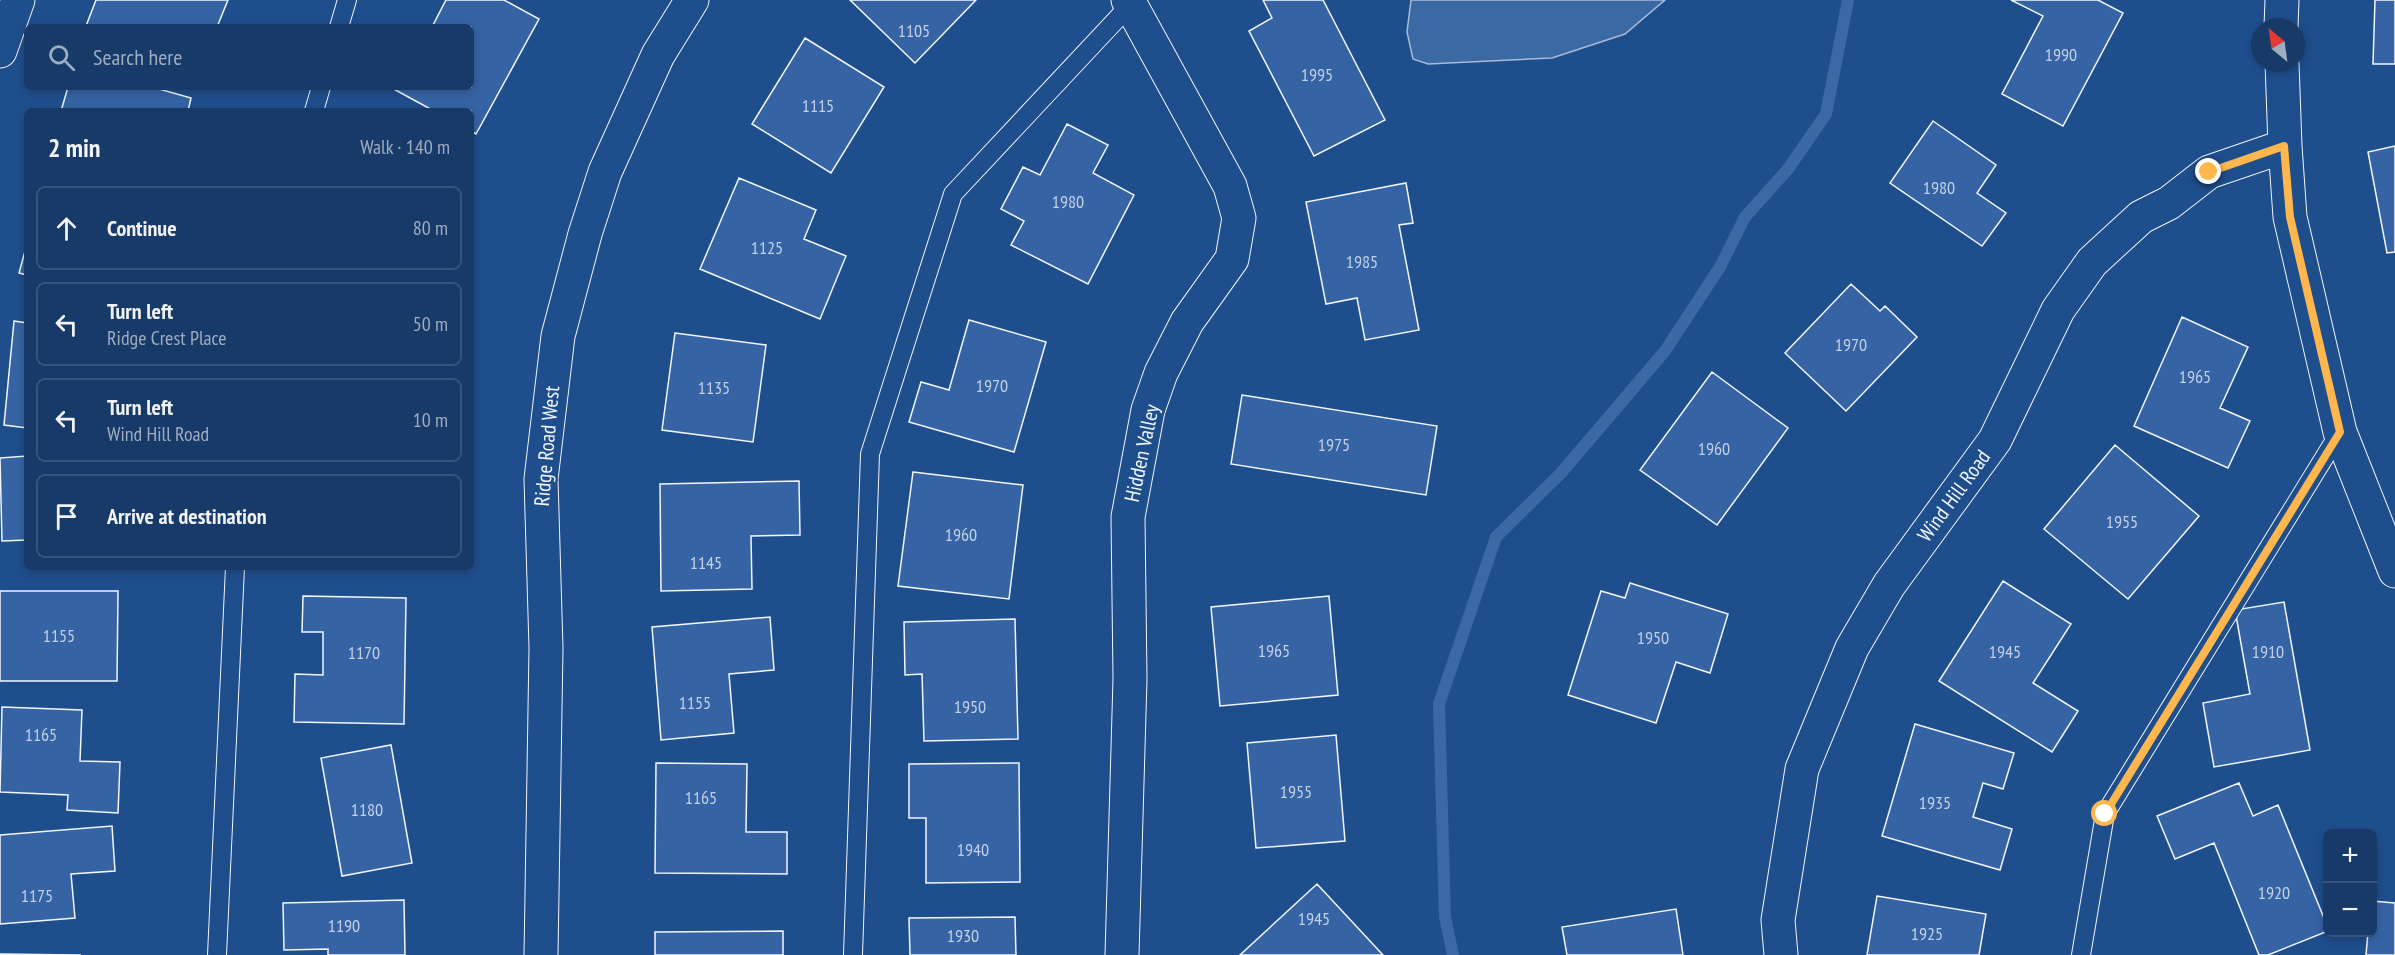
<!DOCTYPE html>
<html lang="en">
<head>
<meta charset="utf-8">
<style>
  :root { --surface:#173a69; --page:#20416f; --text:#f1f3f6; --muted:#9eadc0; --line:#36547d }
  body { margin:0; font-family:"PT Sans Narrow",sans-serif; background:var(--page); color:var(--text) }
  .controls { position:absolute; right:18px; bottom:18px; display:grid; overflow:hidden; border-radius:9px; box-shadow:0 3px 9px #0003 }
  .controls button { width:54px; height:54px; display:grid; place-items:center; padding:0; border:0; border-bottom:2px solid var(--line); background:var(--surface); color:var(--text); font:30px sans-serif }
  .compass { position:absolute; left:2251px; top:18px; width:54px; height:54px; border-radius:50%; background:var(--surface); box-shadow:0 3px 9px #0003; rotate:331deg }
  .stop { position:absolute; width:18px; height:18px; margin:-14px; border:4px solid #ffb74d; border-radius:50%; background:#fff }
  .stop.end { background:#ffb74d; border-color:#fff; box-shadow:0 2px 6px #0008 }
  .list { margin:0; padding:0; list-style:none }
  h2 { display:flex; justify-content:space-between; align-items:center; height:78px; margin:0; padding:0 24px; font-size:26px }
  h2 small { font-size:20px; font-weight:400; color:var(--muted) }
  .list li { display:grid; grid-template-columns:39px 1fr auto; gap:18px; align-items:center; box-sizing:border-box; height:84px; margin:0 12px 12px; padding:0 12px; border:2px solid var(--line); border-radius:9px }
  .list b { display:block; font-size:22px; white-space:nowrap }
  .list p { margin:0; font-size:20px; white-space:nowrap; color:var(--muted) }
  .list em { font-size:20px; font-style:normal; color:var(--muted) }
  .icon { flex:none; width:33px; height:33px; fill:none; stroke:currentColor; stroke-width:2; stroke-linecap:round; stroke-linejoin:round }
  .map { position:relative; flex:none; width:2395px; height:955px; overflow:hidden }
  .search { position:absolute; background:var(--surface); box-shadow:0 3px 9px #0003; left:24px; top:24px; width:450px; height:66px; display:flex; align-items:center; gap:15px; box-sizing:border-box; padding:0 21px; border-radius:9px; color:var(--muted); font-size:22px }
  .panel { position:absolute; background:var(--surface); box-shadow:0 3px 9px #0003; left:24px; top:108px; width:450px; height:462px; border-radius:9px }
  .map>svg:first-child { display:block }
</style>
</head>
<body>
<div class="map">
<svg width="2395" height="955" viewBox="0 0 2395 955">
  <rect width="100%" height="100%" fill="#1f4e8c"/>
  <path fill="#3b69a3" stroke="#a8bbd7" stroke-width="1.5" d="M 1411,0 L 1665,0 L 1625,34 L 1552,58 L 1428,64 L 1413,59 L 1407,32 Z"/>
  <g fill="none" stroke-linecap="round" stroke-linejoin="round">
    <path stroke="#3b69a3" stroke-width="12" d="M 1453,955 L 1445,917 L 1439,704 L 1496,537 L 1561,473 L 1665,351 L 1720,267 L 1745,217 L 1788,169 L 1826,114 L 1848,0"/>
  </g>
  <path fill="#3563a3" stroke="#f2f6ff" stroke-width="1.5" d="M 96,0 L 228,0 L 217,27 L 90,27 L 86,26 Z
    M 446,0 L 504,0 L 539,19 L 476,134 L 471,131 L 471,111 L 434,111 L 390,87 L 471,87 L 471,27 L 432,27 Z
    M 850,0 L 976,0 L 915,63 Z
    M 1263,0 L 1323,0 L 1385,120 L 1314,156 L 1249,31 L 1272,18 Z
    M 2011,0 L 2098,0 L 2123,13 L 2063,126 L 2002,94 L 2043,16 Z
    M 2375,0 L 2395,0 L 2395,64 L 2373,64 Z
    M 805,38 L 884,87 L 831,173 L 752,124 Z
    M 68,87 L 152,87 L 191,98 L 188,111 L 61,111 Z
    M 1933,121 L 1996,165 L 1977,193 L 2006,213 L 1982,246 L 1890,183 Z
    M 1067,124 L 1108,145 L 1093,173 L 1134,195 L 1088,284 L 1011,245 L 1024,221 L 1001,209 L 1023,167 L 1040,175 Z
    M 2395,146 L 2395,252 L 2387,253 L 2368,152 Z
    M 739,178 L 816,210 L 804,239 L 846,256 L 820,319 L 700,269 Z
    M 1406,183 L 1413,223 L 1399,225 L 1419,330 L 1365,340 L 1357,298 L 1326,304 L 1306,202 Z
    M 27,244 L 27,275 L 19,273 Z
    M 1851,284 L 1880,311 L 1885,306 L 1917,337 L 1846,411 L 1785,353 Z
    M 2182,317 L 2248,347 L 2220,408 L 2250,421 L 2228,468 L 2134,426 Z
    M 969,320 L 1046,342 L 1014,452 L 909,422 L 921,382 L 949,390 Z
    M 14,321 L 27,323 L 27,428 L 4,425 Z
    M 675,333 L 766,345 L 753,442 L 662,430 Z
    M 1712,372 L 1788,428 L 1717,525 L 1640,470 Z
    M 1242,395 L 1437,426 L 1426,495 L 1231,464 Z
    M 2115,445 L 2199,516 L 2128,599 L 2044,529 Z
    M 27,456 L 27,540 L 2,541 L 0,458 Z
    M 913,472 L 1023,485 L 1009,599 L 898,586 Z
    M 799,481 L 800,535 L 751,536 L 752,589 L 661,591 L 660,484 Z
    M 2003,581 L 2071,624 L 2033,683 L 2078,711 L 2052,752 L 1939,681 Z
    M 1630,583 L 1728,614 L 1710,673 L 1676,662 L 1656,723 L 1568,695 L 1601,591 L 1625,598 Z
    M 0,591 L 118,591 L 117,681 L 0,681 Z
    M 303,596 L 406,598 L 404,724 L 294,722 L 295,674 L 323,675 L 323,632 L 302,632 Z
    M 1329,596 L 1338,695 L 1220,706 L 1211,607 Z
    M 2284,602 L 2310,750 L 2214,767 L 2203,703 L 2250,694 L 2235,610 Z
    M 770,617 L 774,670 L 729,674 L 734,733 L 661,740 L 652,627 Z
    M 1015,619 L 1018,739 L 924,741 L 922,674 L 905,675 L 904,622 Z
    M 2,707 L 82,710 L 80,761 L 120,762 L 118,813 L 67,810 L 68,795 L 0,792 Z
    M 1915,724 L 2014,753 L 2003,789 L 1983,783 L 1973,817 L 2012,829 L 2000,870 L 1882,836 Z
    M 1336,735 L 1345,841 L 1256,848 L 1247,743 Z
    M 391,745 L 412,863 L 342,876 L 321,758 Z
    M 656,763 L 747,764 L 746,832 L 787,832 L 787,874 L 655,873 Z
    M 1019,763 L 1020,882 L 926,883 L 926,818 L 909,818 L 909,764 Z
    M 2239,783 L 2253,816 L 2278,805 L 2328,928 L 2328,931 L 2268,955 L 2259,955 L 2214,843 L 2175,859 L 2157,816 Z
    M 112,826 L 115,871 L 71,874 L 75,918 L 0,924 L 0,835 Z
    M 1317,884 L 1383,955 L 1240,955 Z
    M 1877,896 L 1986,914 L 1979,955 L 1867,955 Z
    M 404,900 L 405,955 L 328,955 L 328,949 L 284,950 L 283,903 Z
    M 2372,901 L 2395,903 L 2395,955 L 2366,955 L 2368,932 L 2372,932 Z
    M 1676,909 L 1683,955 L 1567,955 L 1562,927 Z
    M 1015,917 L 1016,955 L 910,955 L 909,918 Z
    M 783,931 L 783,955 L 655,955 L 655,932 Z
    M 0,954 L 81,955 L 0,955 Z"/>
  <g fill="none" stroke-linecap="round" stroke-linejoin="round">
    <g stroke="#f2f6ff" stroke-width="20">
      <path id="lane" d="M 339,27 L 347,0
        M 314,111 L 321,87
        M 217,955 L 235,567
        M 853,955 L 870,454 L 953,194 L 1130,5
        M 2081,955 L 2105,814 L 2340,432"/>
    </g>
    <g stroke="#f2f6ff" stroke-width="35">
      <path id="street" d="M 2281,27 L 2282,0
        M 0,51 L 18,0
        M 2282,63 L 2285,146 L 2290,217 L 2340,432 L 2395,571
        M 1122,955 L 1130,679 L 1128,517 L 1148,410 L 1161,373 L 1187,322 L 1232,259 L 1239,218 L 1230,186 L 1128,0
        M 1781,955 L 1778,920 L 1802,769 L 1852,648 L 1889,585 L 1995,440 L 2058,310 L 2092,262 L 2141,217 L 2169,203 L 2209,172 L 2285,146"/>
    </g>
    <g stroke="#f2f6ff" stroke-width="35">
      <path id="secondary" d="M 541,955 L 546,648 L 541,479 L 558,336 L 585,234 L 605,172 L 658,55 L 692,0"/>
    </g>
    <use href="#lane" stroke="#1f4e8c" stroke-width="18"/>
    <use href="#street" stroke="#1f4e8c" stroke-width="33"/>
    <use href="#secondary" stroke="#1f4e8c" stroke-width="33"/>
  </g>
  <g fill="none" stroke-linecap="round" stroke-linejoin="round">
    <path stroke="#ffb74d" stroke-width="8" d="M 2105,814 L 2340,432 L 2290,217 L 2284,146 L 2209,172"/>
  </g>
  <g text-anchor="middle" stroke-width="4.5" stroke-linejoin="round" paint-order="stroke">
    <g font-size="18" fill="#c3d1e8">
      <text x="914" y="37">1105</text>
      <text x="2061" y="61">1990</text>
      <text x="1317" y="81">1995</text>
      <text x="818" y="112">1115</text>
      <text x="1939" y="194">1980</text>
      <text x="1068" y="208">1980</text>
      <text x="767" y="254">1125</text>
      <text x="1362" y="268">1985</text>
      <text x="1851" y="351">1970</text>
      <text x="2195" y="383">1965</text>
      <text x="992" y="392">1970</text>
      <text x="714" y="394">1135</text>
      <text x="1334" y="451">1975</text>
      <text x="1714" y="455">1960</text>
      <text x="2122" y="528">1955</text>
      <text x="961" y="541">1960</text>
      <text x="706" y="569">1145</text>
      <text x="59" y="642">1155</text>
      <text x="1653" y="644">1950</text>
      <text x="1274" y="657">1965</text>
      <text x="2005" y="658">1945</text>
      <text x="2268" y="658">1910</text>
      <text x="364" y="659">1170</text>
      <text x="695" y="709">1155</text>
      <text x="970" y="713">1950</text>
      <text x="41" y="741">1165</text>
      <text x="1296" y="798">1955</text>
      <text x="701" y="804">1165</text>
      <text x="1935" y="809">1935</text>
      <text x="367" y="816">1180</text>
      <text x="973" y="856">1940</text>
      <text x="2274" y="899">1920</text>
      <text x="37" y="902">1175</text>
      <text x="1314" y="925">1945</text>
      <text x="344" y="932">1190</text>
      <text x="1927" y="940">1925</text>
      <text x="963" y="942">1930</text>
    </g>
    <g font-size="21" fill="#f2f6ff" stroke="#1f4e8c">
      <text transform="translate(547 446) rotate(-85)" y="7">Ridge Road West</text>
      <text transform="translate(1142 453) rotate(-78)" y="7">Hidden Valley</text>
      <text transform="translate(1954 496) rotate(-54)" y="7">Wind Hill Road</text>
    </g>
  </g>
</svg>
<div class="controls">
<button>+</button>
<button>−</button>
</div>
<svg class="compass" viewBox="-18 -18 36 36"><path d="M0-13l5 13h-10z" fill="#e53935"/><path d="M0 13l5-13h-10z" fill="#9eadc0"/></svg>
<div class="stop" style="left:2105px;top:814px"></div>
<div class="stop end" style="left:2209px;top:172px"></div>
<div class="search"><svg class="icon" aria-label="search" viewBox="0 0 24 24"><circle cx="10" cy="10" r="6"/><path d="M15 15l6 6"/></svg>Search here</div>
<section class="panel">
<h2>2 min<small>Walk · 140 m</small></h2>
<ul class="list">
<li><svg class="icon" aria-label="ahead" viewBox="0 0 24 24"><path d="M12 20V5M6 11l6-6 6 6"/></svg><div><b>Continue</b></div><em>80 m</em></li>
<li><svg class="icon" aria-label="left" viewBox="0 0 24 24"><path d="M17 20v-9H6M10 6l-5 5 5 5"/></svg><div><b>Turn left</b><p>Ridge Crest Place</p></div><em>50 m</em></li>
<li><svg class="icon" aria-label="left" viewBox="0 0 24 24"><path d="M17 20v-9H6M10 6l-5 5 5 5"/></svg><div><b>Turn left</b><p>Wind Hill Road</p></div><em>10 m</em></li>
<li><svg class="icon" aria-label="arrive" viewBox="0 0 24 24"><path d="M6 21V4h12l-3 4 3 4H6"/></svg><div><b>Arrive at destination</b></div></li>
</ul>
</section>
</div>
</body>
</html>
